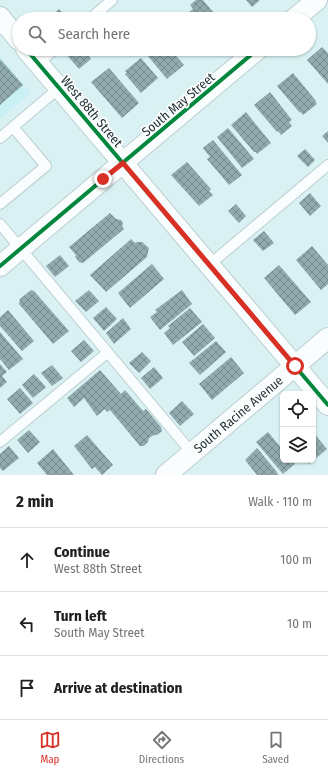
<!DOCTYPE html>
<html lang="en">
<head>
<meta charset="utf-8">
<style>
  :root { --surface:#fff; --page:#f6f6f6; --text:#202124; --muted:#757577; --line:#e0e0e0; --accent:#d93025 }
  body { margin:0; font-family:"Fira Sans Condensed",sans-serif; background:var(--page); color:var(--text) }
  .controls { position:absolute; right:12px; bottom:12px; display:grid; overflow:hidden; border-radius:6px; box-shadow:0 1px 3px #0004 }
  .controls button { width:36px; height:36px; display:grid; place-items:center; padding:0; border:0; border-bottom:1px solid var(--line); background:var(--surface); color:var(--text); font:20px sans-serif }
  .stop { position:absolute; width:12px; height:12px; margin:-9px; border:3px solid #d93025; border-radius:50%; background:#fff }
  .stop.end { background:#d93025; border-color:#fff; box-shadow:0 1px 4px #0008 }
  .list { margin:0; padding:0; list-style:none }
  h2 { display:flex; justify-content:space-between; align-items:center; height:52px; margin:0; padding:0 16px; font-size:17px }
  h2 small { font-size:13px; font-weight:400; color:var(--muted) }
  .list li { display:grid; grid-template-columns:26px 1fr auto; gap:12px; align-items:center; box-sizing:border-box; height:64px; padding:0 16px; border-top:1px solid var(--line) }
  .list b { display:block; font-size:15px; white-space:nowrap }
  .list p { margin:0; font-size:13px; white-space:nowrap; color:var(--muted) }
  .list em { font-size:13px; font-style:normal; color:var(--muted) }
  .icon { flex:none; width:22px; height:22px; fill:none; stroke:currentColor; stroke-width:2; stroke-linecap:round; stroke-linejoin:round }
  .map { position:relative; flex:none; width:328px; height:475px; overflow:hidden }
  .search { position:absolute; background:var(--surface); box-shadow:0 1px 3px #0004; left:12px; right:12px; top:12px; height:44px; display:flex; align-items:center; gap:10px; box-sizing:border-box; padding:0 14px; border-radius:22px; color:var(--muted); font-size:15px }
  .sheet { height:244px; background:var(--surface) }
  nav { display:flex; justify-content:space-around; align-items:center; box-sizing:border-box; height:56px; border-top:1px solid var(--line); background:var(--surface); font-size:11px; color:var(--muted) }
  nav a { display:grid; justify-items:center; gap:2px }
  nav .on { color:var(--accent) }
  .map>svg:first-child { display:block }
</style>
</head>
<body>
<div class="map">
<svg width="328" height="475" viewBox="0 0 328 475">
  <defs>
    <pattern id="building-cross-hatch" width="8" height="8" patternUnits="userSpaceOnUse"><rect width="8" height="8" fill="#90aaad"/><path d="M0 0l8 8M0 8l8-8" fill="none" stroke="#758b8e"/></pattern>
  </defs>
  <rect width="100%" height="100%" fill="#daf1f4"/>
  <path fill="#c9f0f5" d="M 0,56 L 31,93 L 0,119 Z"/>
  <path fill="url(#building-cross-hatch)" d="M 196,0 L 203,0 L 219,19 L 195,19 L 189,12 L 193,9 L 190,5 Z
    M 246,0 L 260,0 L 252,7 Z
    M 59,9 L 68,19 L 48,19 Z
    M 322,47 L 328,53 L 328,84 L 307,60 Z
    M 69,49 L 84,49 L 91,59 L 79,69 L 65,53 Z
    M 142,49 L 170,49 L 184,65 L 167,79 Z
    M 141,58 L 158,78 L 141,93 L 125,74 L 127,73 L 125,71 Z
    M 0,59 L 23,85 L 0,105 Z
    M 109,68 L 139,103 L 122,118 L 91,82 Z
    M 293,73 L 316,101 L 315,101 L 317,104 L 303,115 L 301,112 L 300,113 L 277,86 Z
    M 270,92 L 292,120 L 289,122 L 292,126 L 281,135 L 278,131 L 277,132 L 254,105 Z
    M 246,112 L 271,143 L 257,154 L 256,152 L 254,152 L 231,125 Z
    M 228,128 L 254,159 L 242,168 L 217,137 Z
    M 328,131 L 328,143 L 322,136 Z
    M 213,140 L 242,175 L 229,185 L 207,159 L 210,157 L 203,148 Z
    M 305,149 L 315,160 L 308,167 L 297,156 Z
    M 187,162 L 211,189 L 209,191 L 213,195 L 199,206 L 171,175 Z
    M 310,193 L 321,206 L 310,216 L 299,203 Z
    M 236,204 L 246,216 L 239,223 L 228,211 Z
    M 110,213 L 116,219 L 121,220 L 123,223 L 122,226 L 124,229 L 83,263 L 79,262 L 75,257 L 76,255 L 69,247 Z
    M 264,231 L 274,243 L 263,251 L 253,240 Z
    M 131,239 L 135,243 L 137,242 L 142,242 L 149,248 L 147,257 L 106,292 L 90,275 Z
    M 312,246 L 328,265 L 328,284 L 321,290 L 296,260 Z
    M 60,255 L 69,266 L 55,277 L 46,266 Z
    M 152,264 L 164,279 L 130,308 L 118,293 Z
    M 279,265 L 311,302 L 295,315 L 264,278 Z
    M 31,290 L 34,291 L 69,331 L 53,344 L 19,304 L 20,299 Z
    M 89,290 L 99,301 L 86,312 L 75,301 Z
    M 182,290 L 192,304 L 160,330 L 150,317 L 157,312 L 155,310 Z
    M 106,307 L 117,319 L 104,331 L 93,318 Z
    M 190,308 L 202,322 L 173,345 L 164,333 L 170,328 L 168,326 Z
    M 8,310 L 34,341 L 22,351 L 0,326 L 0,317 Z
    M 123,318 L 131,329 L 114,344 L 106,333 Z
    M 203,324 L 215,338 L 194,356 L 182,342 Z
    M 0,332 L 23,359 L 9,370 L 0,359 Z
    M 84,340 L 94,351 L 81,362 L 71,351 Z
    M 216,341 L 226,352 L 200,375 L 189,363 Z
    M 142,352 L 151,361 L 139,373 L 129,363 Z
    M 231,357 L 244,373 L 212,400 L 199,384 Z
    M 0,364 L 7,372 L 2,376 L 7,382 L 0,388 Z
    M 52,365 L 63,378 L 52,386 L 41,373 Z
    M 154,367 L 163,378 L 150,389 L 141,378 Z
    M 100,370 L 121,394 L 125,390 L 143,411 L 146,409 L 161,427 L 162,431 L 157,435 L 154,435 L 149,438 L 148,442 L 144,446 L 140,446 L 110,410 L 107,412 L 105,409 L 97,416 L 84,398 L 74,407 L 67,398 Z
    M 34,374 L 46,387 L 33,398 L 22,385 Z
    M 20,388 L 33,403 L 20,414 L 7,399 Z
    M 182,401 L 194,414 L 180,426 L 169,413 Z
    M 29,430 L 40,442 L 28,453 L 17,440 Z
    M 268,432 L 283,450 L 283,460 L 292,460 L 295,464 L 283,474 L 256,442 Z
    M 313,432 L 327,449 L 309,464 L 306,460 L 313,460 Z
    M 87,435 L 113,465 L 102,475 L 95,467 L 92,469 L 74,446 Z
    M 9,446 L 19,458 L 3,471 L 0,468 L 0,454 Z
    M 257,448 L 277,472 L 278,475 L 257,475 L 245,460 Z
    M 53,449 L 74,475 L 47,475 L 37,463 Z"/>
  <g fill="none" stroke-linecap="round" stroke-linejoin="round">
    <g stroke="#bcced0" stroke-width="12">
      <path id="service" d="M 90,19 L 112,0
        M 38,63 L 55,49
        M 13,127 L 59,88
        M 0,138 L 13,127 L 46,166 L 0,204
        M 0,224 L 192,453
        M 209,265 L 328,165
        M 0,442 L 107,353"/>
    </g>
    <g stroke="#bcced0" stroke-width="22">
      <path id="minor" d="M 0,17 L 19,40
        M 294,19 L 317,0
        M 26,49 L 328,405
        M 0,266 L 258,49
        M 166,475 L 328,338"/>
    </g>
    <use href="#service" stroke="#f9fdfd" stroke-width="10"/>
    <use href="#minor" stroke="#f9fdfd" stroke-width="20"/>
    <g stroke="#fdfdfd" stroke-width="6">
      <path id="cycleway" d="M 26,49 L 328,405
        M 0,266 L 258,49"/>
    </g>
    <use href="#cycleway" stroke="#00873e" stroke-width="4"/>
  </g>
  <g fill="none" stroke-linecap="round" stroke-linejoin="round">
    <path stroke="#d93025" stroke-width="5" d="M 103,179 L 123,163 L 295,366"/>
  </g>
  <g text-anchor="middle" stroke-width="3.5" stroke-linejoin="round" paint-order="stroke">
    <g font-size="13" fill="#223335" stroke="#fdfdfd">
      <text transform="translate(178 104) rotate(-40)" y="5">South May Street</text>
      <text transform="translate(92 111) rotate(50)" y="5">West 88th Street</text>
      <text transform="translate(238 414) rotate(-40)" y="5">South Racine Avenue</text>
    </g>
  </g>
</svg>
<div class="controls">
<button><svg class="icon" aria-label="locate" viewBox="0 0 24 24"><circle cx="12" cy="12" r="6"/><path d="M12 2v4M12 18v4M2 12h4M18 12h4"/></svg></button>
<button><svg class="icon" aria-label="layers" viewBox="0 0 24 24"><path d="M12 4l9 5-9 5-9-5zM3 14l9 5 9-5"/></svg></button>
</div>
<div class="stop" style="left:295px;top:366px"></div>
<div class="stop end" style="left:103px;top:179px"></div>
<div class="search"><svg class="icon" aria-label="search" viewBox="0 0 24 24"><circle cx="10" cy="10" r="6"/><path d="M15 15l6 6"/></svg>Search here</div>
</div>
<section class="sheet">
<h2>2 min<small>Walk · 110 m</small></h2>
<ul class="list">
<li><svg class="icon" aria-label="ahead" viewBox="0 0 24 24"><path d="M12 20V5M6 11l6-6 6 6"/></svg><div><b>Continue</b><p>West 88th Street</p></div><em>100 m</em></li>
<li><svg class="icon" aria-label="left" viewBox="0 0 24 24"><path d="M17 20v-9H6M10 6l-5 5 5 5"/></svg><div><b>Turn left</b><p>South May Street</p></div><em>10 m</em></li>
<li><svg class="icon" aria-label="arrive" viewBox="0 0 24 24"><path d="M6 21V4h12l-3 4 3 4H6"/></svg><div><b>Arrive at destination</b></div></li>
</ul>
</section>
<nav>
<a class="on"><svg class="icon" aria-label="map" viewBox="0 0 24 24"><path d="M3 6l6-2 6 2 6-2v14l-6 2-6-2-6 2zM9 4v14M15 6v14"/></svg>Map</a>
<a><svg class="icon" aria-label="directions" viewBox="0 0 24 24"><path d="M12 3l9 9-9 9-9-9zM9 14v-3h6M13 9l2 2-2 2"/></svg>Directions</a>
<a><svg class="icon" aria-label="saved" viewBox="0 0 24 24"><path d="M7 4h10v16l-5-4-5 4z"/></svg>Saved</a>
</nav>
</body>
</html>
